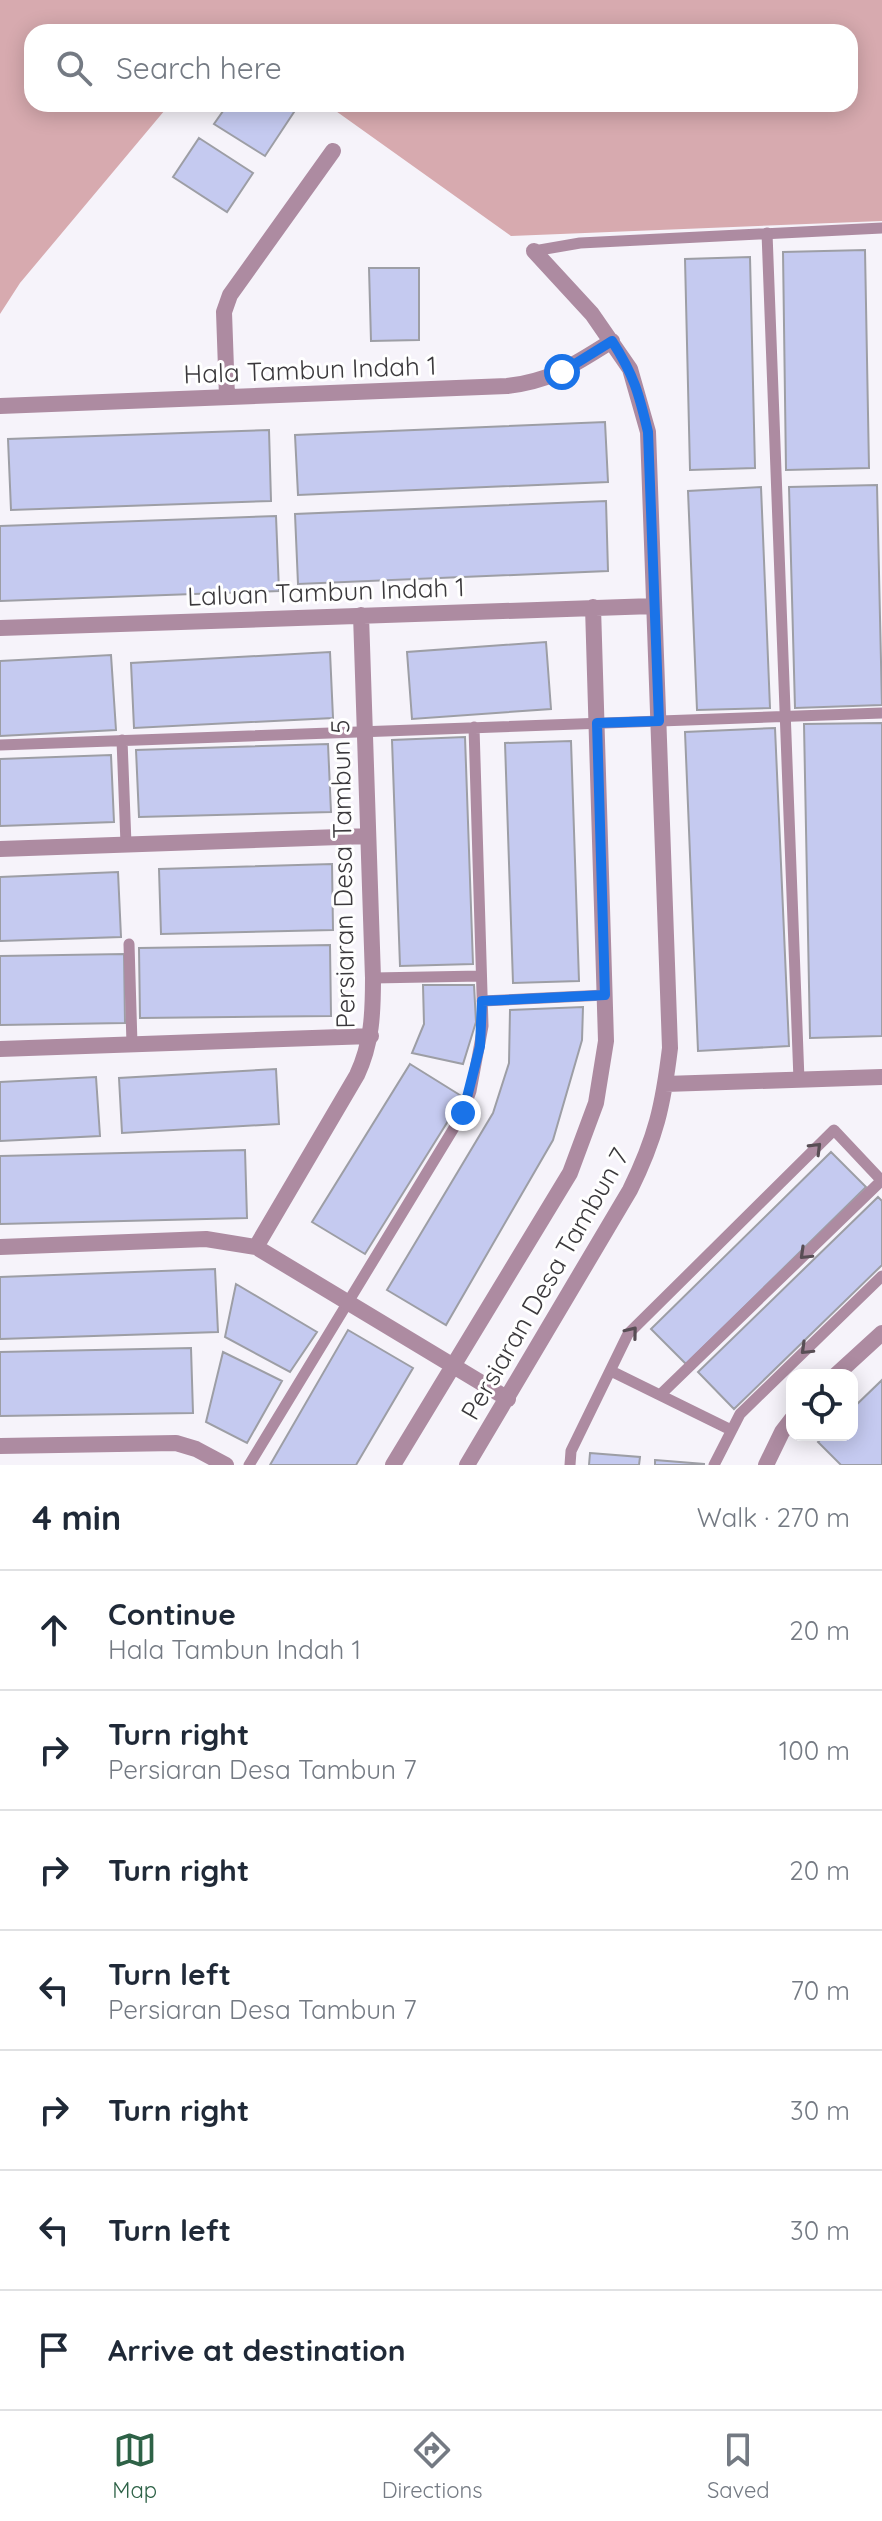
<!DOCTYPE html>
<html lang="en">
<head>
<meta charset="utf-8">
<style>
  :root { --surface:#fff; --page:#f6f6f7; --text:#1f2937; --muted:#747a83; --line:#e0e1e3; --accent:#2e6247 }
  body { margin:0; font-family:Quicksand,sans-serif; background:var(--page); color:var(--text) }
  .controls { position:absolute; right:24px; bottom:24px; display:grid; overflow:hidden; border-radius:16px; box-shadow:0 4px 20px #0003 }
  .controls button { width:72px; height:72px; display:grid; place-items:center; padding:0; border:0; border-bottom:2px solid var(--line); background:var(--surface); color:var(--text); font:40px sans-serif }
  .stop { position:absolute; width:24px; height:24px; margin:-18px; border:6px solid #1a73e8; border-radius:50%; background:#fff }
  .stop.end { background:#1a73e8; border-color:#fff; box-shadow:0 2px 8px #0008 }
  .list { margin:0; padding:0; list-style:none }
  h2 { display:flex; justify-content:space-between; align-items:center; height:104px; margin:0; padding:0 32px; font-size:34px }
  h2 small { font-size:26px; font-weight:400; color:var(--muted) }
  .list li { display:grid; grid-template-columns:52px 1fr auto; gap:24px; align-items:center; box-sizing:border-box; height:120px; padding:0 32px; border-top:2px solid var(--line) }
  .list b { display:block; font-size:30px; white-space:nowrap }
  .list p { margin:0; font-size:26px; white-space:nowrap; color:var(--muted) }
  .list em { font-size:26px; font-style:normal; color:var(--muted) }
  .icon { flex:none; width:44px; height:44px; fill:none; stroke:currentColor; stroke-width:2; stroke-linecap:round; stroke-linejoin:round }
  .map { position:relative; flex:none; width:882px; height:1465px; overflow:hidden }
  .search { position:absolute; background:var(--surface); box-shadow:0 4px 20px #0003; left:24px; right:24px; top:24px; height:88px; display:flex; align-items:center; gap:20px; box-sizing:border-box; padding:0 28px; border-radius:24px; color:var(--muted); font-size:30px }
  .sheet { height:944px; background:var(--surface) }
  nav { display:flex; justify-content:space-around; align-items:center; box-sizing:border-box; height:112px; border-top:2px solid var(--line); background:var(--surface); font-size:22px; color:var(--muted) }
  nav a { display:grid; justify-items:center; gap:4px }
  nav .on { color:var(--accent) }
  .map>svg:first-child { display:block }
</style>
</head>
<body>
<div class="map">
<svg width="882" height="1465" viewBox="0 0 882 1465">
  <rect width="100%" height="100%" fill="#f6f3fa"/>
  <path fill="#d7aaaf" d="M 0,0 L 882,0 L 882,221 L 511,236 L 326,104 L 850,104 L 850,32 L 32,32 L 32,104 L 170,104 L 20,283 L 0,314 Z"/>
  <path fill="#c5caf0" stroke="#9d9ea5" stroke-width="2" d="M 228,104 L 289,104 L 296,109 L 265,156 L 214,124 Z
    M 199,138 L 253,173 L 227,212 L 173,177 Z
    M 865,250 L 869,468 L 786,470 L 783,252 Z
    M 750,257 L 755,468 L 690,470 L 685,259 Z
    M 369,268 L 419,268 L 419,340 L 371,341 Z
    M 605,422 L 608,482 L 298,495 L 295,435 Z
    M 269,430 L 271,501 L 11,510 L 8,439 Z
    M 877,485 L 882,705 L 795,708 L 789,487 Z
    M 761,487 L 770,708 L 697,710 L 688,491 Z
    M 606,501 L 608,571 L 298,584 L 295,514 Z
    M 276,516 L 279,591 L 0,601 L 0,526 Z
    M 546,642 L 551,709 L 412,719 L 407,652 Z
    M 330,652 L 333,718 L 134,728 L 131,663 Z
    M 111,655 L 116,730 L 0,736 L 0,661 Z
    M 882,723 L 882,1036 L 810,1038 L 804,724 Z
    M 775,728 L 789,1046 L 698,1051 L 685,732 Z
    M 465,737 L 473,964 L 400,966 L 392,740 Z
    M 571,741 L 579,981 L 513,983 L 505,743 Z
    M 328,744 L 331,812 L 139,817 L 136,750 Z
    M 111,755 L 114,822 L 0,826 L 0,759 Z
    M 332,864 L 333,930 L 161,934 L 159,869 Z
    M 118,872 L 121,937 L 0,941 L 0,877 Z
    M 330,945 L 331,1016 L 140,1018 L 139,948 Z
    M 124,954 L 125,1023 L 0,1025 L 0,956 Z
    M 423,985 L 474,985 L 476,1022 L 463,1064 L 412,1053 L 424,1024 Z
    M 583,1007 L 582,1040 L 553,1140 L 446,1325 L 387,1290 L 493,1113 L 509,1063 L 510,1010 Z
    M 410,1064 L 463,1097 L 365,1254 L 312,1222 Z
    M 276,1069 L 279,1124 L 122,1133 L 119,1078 Z
    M 96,1077 L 100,1136 L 0,1141 L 0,1082 Z
    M 245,1150 L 247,1218 L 0,1224 L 0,1156 Z
    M 831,1152 L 866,1187 L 686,1364 L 651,1329 Z
    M 878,1197 L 882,1201 L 882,1265 L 734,1409 L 698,1372 Z
    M 215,1269 L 218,1332 L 0,1339 L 0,1277 Z
    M 236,1284 L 317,1332 L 290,1372 L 225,1337 Z
    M 348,1330 L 413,1368 L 356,1465 L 270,1465 Z
    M 191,1348 L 193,1413 L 0,1416 L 0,1352 Z
    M 223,1352 L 282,1381 L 247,1443 L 206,1422 Z
    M 882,1380 L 882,1465 L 841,1465 L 818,1442 L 825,1435 L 852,1435 L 852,1409 Z
    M 590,1453 L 640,1457 L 639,1465 L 589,1465 Z
    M 655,1460 L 704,1464 L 704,1465 L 655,1465 Z"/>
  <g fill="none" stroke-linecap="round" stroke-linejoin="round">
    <path stroke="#ad8ba1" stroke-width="11" d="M 767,233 L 799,1080
      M 534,251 L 580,243 L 882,228
      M 122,740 L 126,844
      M 0,745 L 882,713
      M 129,944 L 132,1044
      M 373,978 L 481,976
      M 482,1001 L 605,995
      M 611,1371 L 731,1430
      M 660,1395 L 882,1180
      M 249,1465 L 463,1113 L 471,1091 L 483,1026 L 474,727
      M 570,1465 L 571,1451 L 628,1334 L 834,1130 L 882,1181
      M 714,1465 L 740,1414 L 882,1276"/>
    <path stroke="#ad8ba1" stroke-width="16" d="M 227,397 L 224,312 L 230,295 L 333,151
      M 0,406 L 507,386 C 552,381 575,364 612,341
      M 0,628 L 654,606
      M 0,849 L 368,836
      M 0,1049 L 371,1036
      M 665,1084 L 882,1077
      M 0,1247 L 206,1239 L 256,1247 L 508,1399
      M 256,1247 L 357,1075 C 372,1043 373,1013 373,978 L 361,615
      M 836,1375 L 882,1333
      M 0,1446 L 176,1443 L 196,1449 L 226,1465
      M 393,1465 L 570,1173 L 596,1103 L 606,1041 L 593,607
      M 467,1465 L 630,1190 C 656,1137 663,1106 670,1048 L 648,432 L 630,369 L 592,314 L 534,251
      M 766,1465 L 782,1432 L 792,1419"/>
  </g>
  <defs><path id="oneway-chevron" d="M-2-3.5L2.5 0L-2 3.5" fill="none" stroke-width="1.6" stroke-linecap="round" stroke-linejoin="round" transform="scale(2)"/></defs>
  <g stroke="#584e55">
    <use href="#oneway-chevron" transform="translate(816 1148) rotate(-45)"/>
    <use href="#oneway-chevron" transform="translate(805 1254) rotate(136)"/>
    <use href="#oneway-chevron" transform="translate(632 1332) rotate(-51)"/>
    <use href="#oneway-chevron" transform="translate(806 1349) rotate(136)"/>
  </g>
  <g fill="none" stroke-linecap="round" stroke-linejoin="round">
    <path stroke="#1a73e8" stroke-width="10" d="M 463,1113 L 480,1046 L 482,1001 L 605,995 L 597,723 L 659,721 L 648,432 C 639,394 634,375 612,341 L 562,372"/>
  </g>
  <g text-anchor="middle" stroke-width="6" stroke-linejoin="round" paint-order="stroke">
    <g font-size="26" fill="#3b393c" stroke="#fff">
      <text transform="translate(310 370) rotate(-2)" y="9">Hala Tambun Indah 1</text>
      <text transform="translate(326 592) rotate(-2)" y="9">Laluan Tambun Indah 1</text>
      <text transform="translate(343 874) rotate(-91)" y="9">Persiaran Desa Tambun 5</text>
      <text transform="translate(545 1284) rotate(-60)" y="9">Persiaran Desa Tambun 7</text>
    </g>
  </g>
</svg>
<div class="controls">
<button><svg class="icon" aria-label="locate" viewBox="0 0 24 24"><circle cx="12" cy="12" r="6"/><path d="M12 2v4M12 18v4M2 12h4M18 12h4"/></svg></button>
</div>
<div class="stop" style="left:562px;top:372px"></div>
<div class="stop end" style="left:463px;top:1113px"></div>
<div class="search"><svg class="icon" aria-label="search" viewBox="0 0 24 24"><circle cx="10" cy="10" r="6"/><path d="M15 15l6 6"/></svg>Search here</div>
</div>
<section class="sheet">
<h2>4 min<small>Walk · 270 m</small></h2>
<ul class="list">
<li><svg class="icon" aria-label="ahead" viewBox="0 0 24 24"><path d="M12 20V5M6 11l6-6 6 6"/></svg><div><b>Continue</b><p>Hala Tambun Indah 1</p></div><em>20 m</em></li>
<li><svg class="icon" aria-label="right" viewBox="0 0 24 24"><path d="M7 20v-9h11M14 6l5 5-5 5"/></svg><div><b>Turn right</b><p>Persiaran Desa Tambun 7</p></div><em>100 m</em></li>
<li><svg class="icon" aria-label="right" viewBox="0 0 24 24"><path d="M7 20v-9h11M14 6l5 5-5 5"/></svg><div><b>Turn right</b></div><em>20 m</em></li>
<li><svg class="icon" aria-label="left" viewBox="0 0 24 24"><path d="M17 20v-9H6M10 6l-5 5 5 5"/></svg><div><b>Turn left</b><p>Persiaran Desa Tambun 7</p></div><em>70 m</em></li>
<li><svg class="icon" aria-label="right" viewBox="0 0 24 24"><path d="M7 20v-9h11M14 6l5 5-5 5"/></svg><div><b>Turn right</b></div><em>30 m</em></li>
<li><svg class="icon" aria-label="left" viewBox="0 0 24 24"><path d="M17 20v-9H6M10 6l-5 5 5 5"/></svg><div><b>Turn left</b></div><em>30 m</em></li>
<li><svg class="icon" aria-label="arrive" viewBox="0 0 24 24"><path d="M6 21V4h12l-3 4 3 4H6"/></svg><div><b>Arrive at destination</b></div></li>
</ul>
</section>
<nav>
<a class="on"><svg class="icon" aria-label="map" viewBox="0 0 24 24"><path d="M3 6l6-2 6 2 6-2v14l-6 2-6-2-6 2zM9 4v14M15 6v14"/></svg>Map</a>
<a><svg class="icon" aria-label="directions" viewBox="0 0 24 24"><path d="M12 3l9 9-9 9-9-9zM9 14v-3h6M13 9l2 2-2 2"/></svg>Directions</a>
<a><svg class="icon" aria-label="saved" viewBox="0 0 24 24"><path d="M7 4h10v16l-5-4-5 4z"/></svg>Saved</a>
</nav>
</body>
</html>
